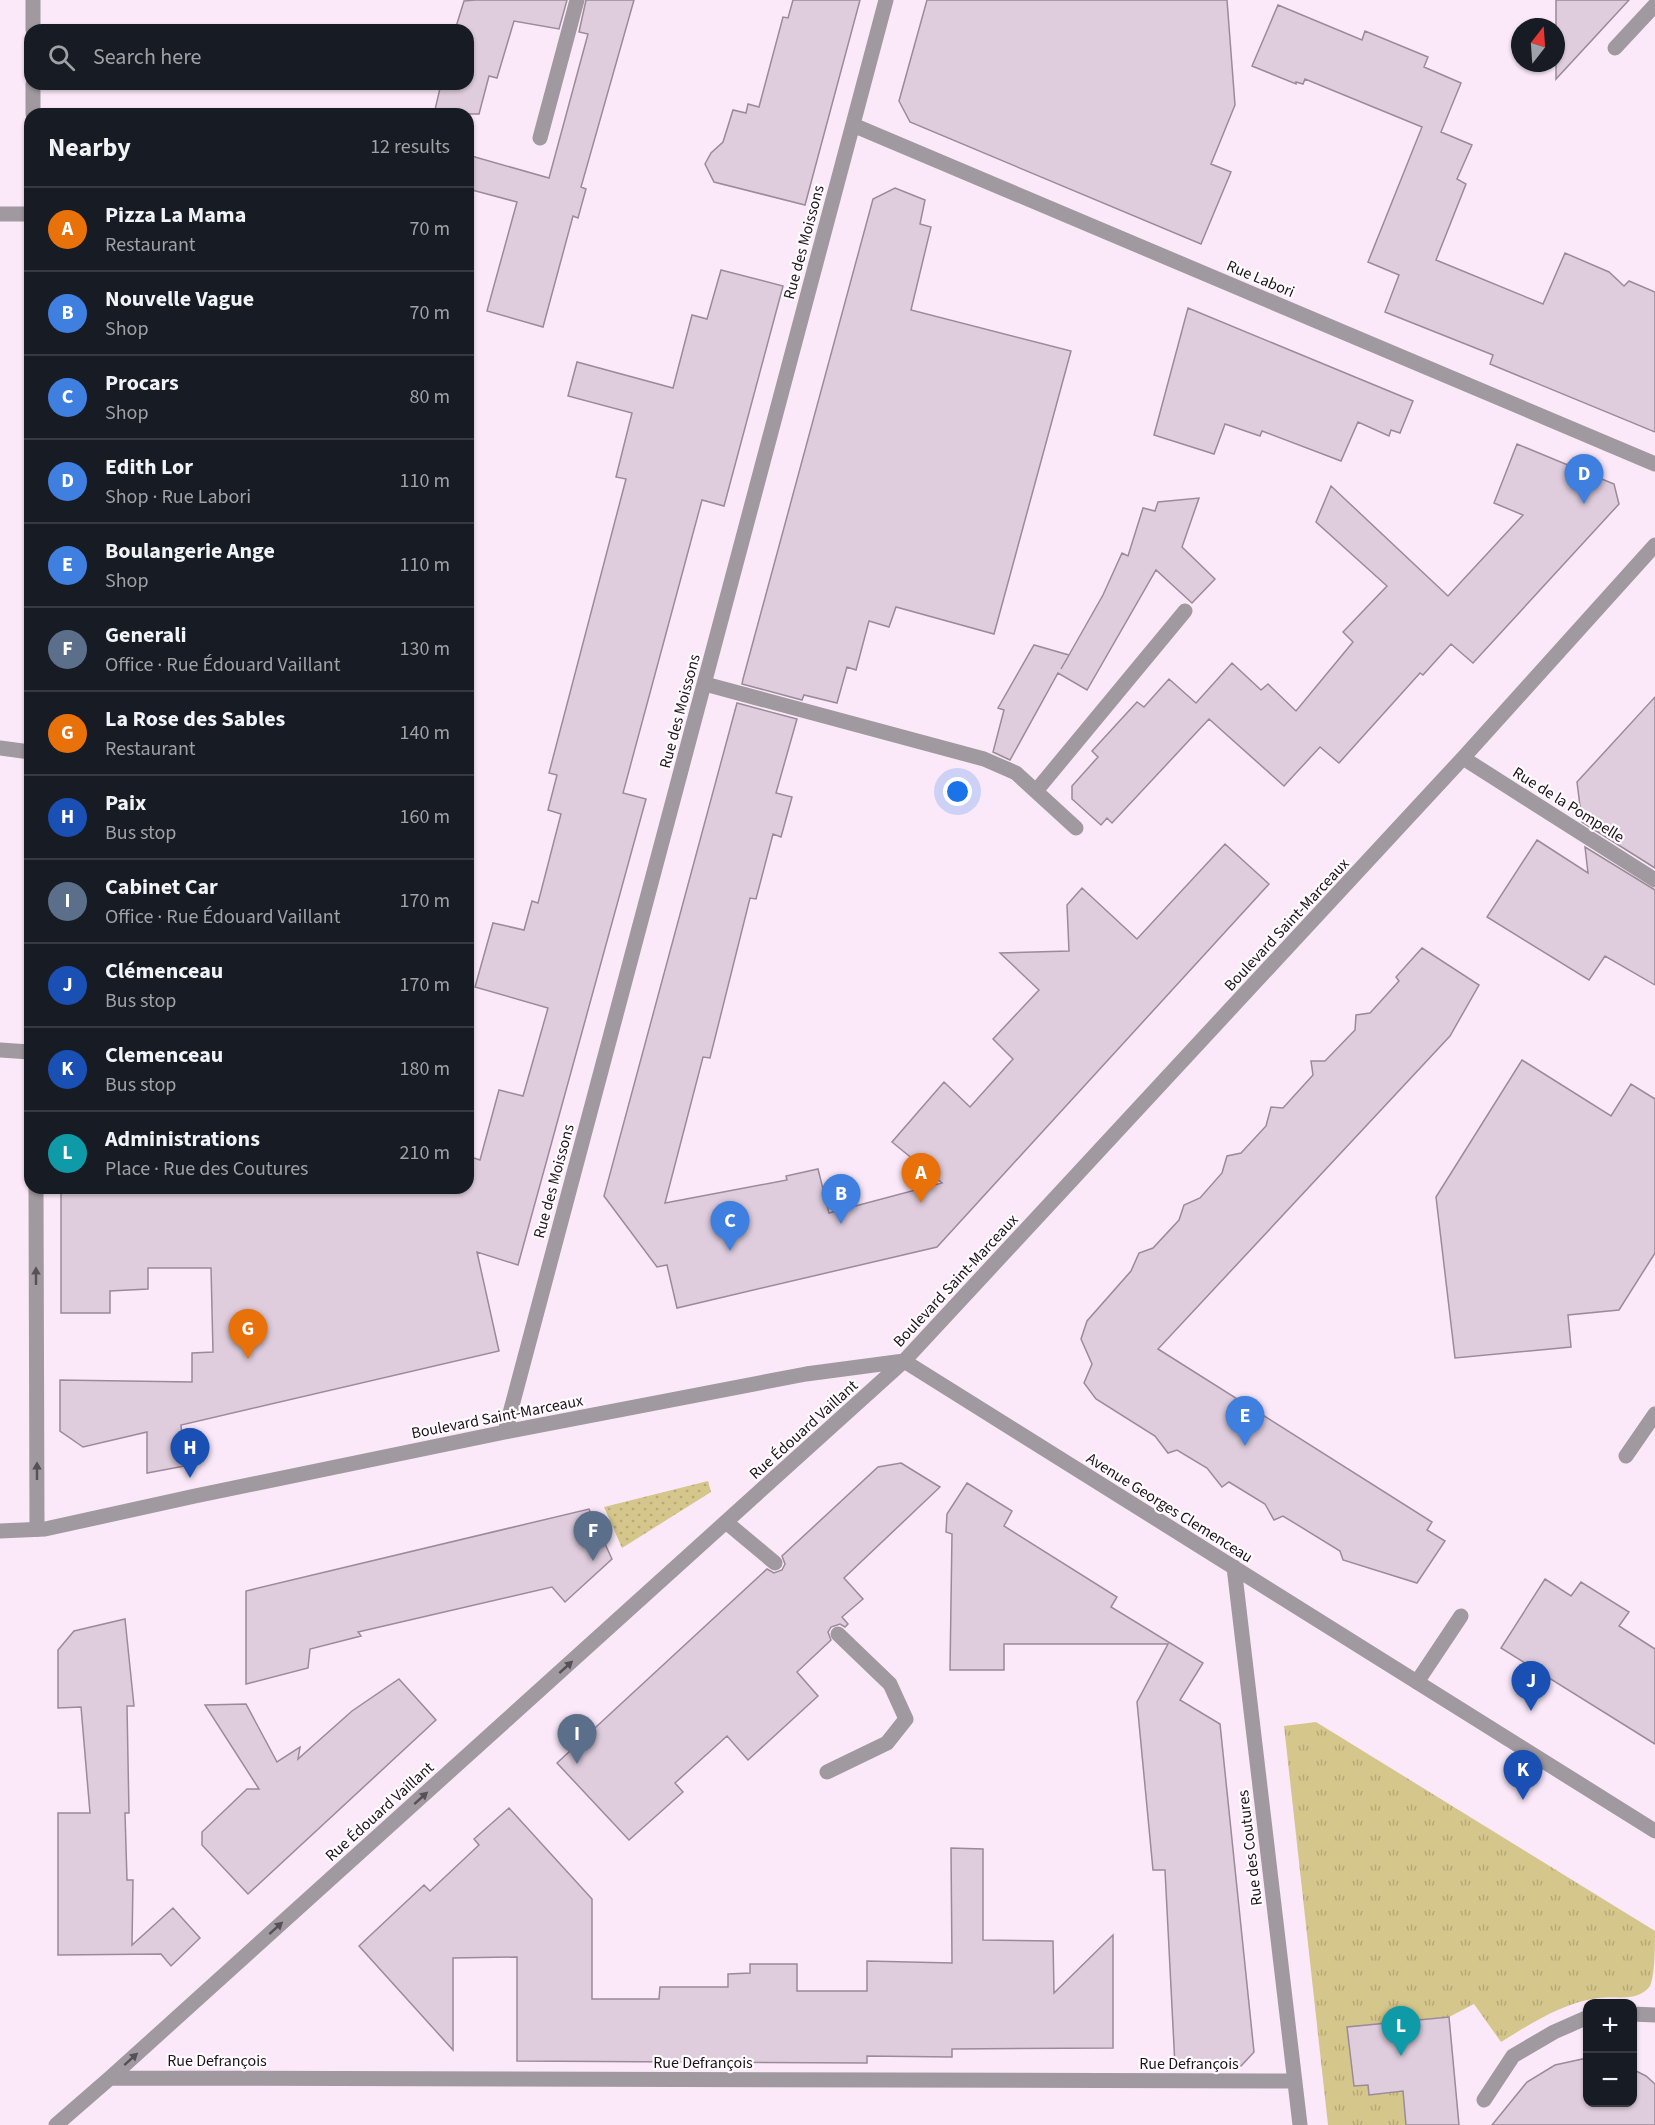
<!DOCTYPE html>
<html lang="en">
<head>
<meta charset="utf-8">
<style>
  :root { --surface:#171b24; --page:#20242c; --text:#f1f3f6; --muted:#9ea1a6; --line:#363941; --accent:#b45309 }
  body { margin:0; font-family:"Source Sans 3",sans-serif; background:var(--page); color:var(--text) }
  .controls { position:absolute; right:18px; bottom:18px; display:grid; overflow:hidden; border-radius:12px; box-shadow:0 2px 4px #0004 }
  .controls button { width:54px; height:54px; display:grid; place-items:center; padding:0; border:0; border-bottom:2px solid var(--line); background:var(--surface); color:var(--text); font:30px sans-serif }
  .compass { position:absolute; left:1511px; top:18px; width:54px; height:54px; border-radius:50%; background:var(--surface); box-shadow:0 2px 4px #0004; rotate:17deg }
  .you { position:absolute; left:958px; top:792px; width:21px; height:21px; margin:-15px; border:4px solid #fff; border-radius:50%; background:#1a73e8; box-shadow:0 0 0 9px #1a73e833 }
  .badge { display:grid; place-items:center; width:39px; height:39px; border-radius:50%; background:var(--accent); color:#fff; font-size:20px; font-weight:700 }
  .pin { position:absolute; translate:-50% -50px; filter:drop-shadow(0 2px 3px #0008) }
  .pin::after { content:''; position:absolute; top:32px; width:21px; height:18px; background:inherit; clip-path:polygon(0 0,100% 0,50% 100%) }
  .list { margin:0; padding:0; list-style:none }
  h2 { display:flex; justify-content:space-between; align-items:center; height:78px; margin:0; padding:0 24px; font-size:26px }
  h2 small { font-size:20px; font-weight:400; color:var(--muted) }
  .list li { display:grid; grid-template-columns:39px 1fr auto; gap:18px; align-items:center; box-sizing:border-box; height:84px; padding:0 24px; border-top:2px solid var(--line) }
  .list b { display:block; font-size:22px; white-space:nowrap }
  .list p { margin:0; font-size:20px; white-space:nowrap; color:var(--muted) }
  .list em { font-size:20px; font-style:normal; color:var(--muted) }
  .icon { flex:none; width:33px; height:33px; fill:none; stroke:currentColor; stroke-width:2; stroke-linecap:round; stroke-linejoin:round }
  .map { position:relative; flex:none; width:1655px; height:2125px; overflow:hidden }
  .search { position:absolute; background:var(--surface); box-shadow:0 2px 4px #0004; left:24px; top:24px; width:450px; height:66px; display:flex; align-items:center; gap:15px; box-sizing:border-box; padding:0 21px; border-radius:18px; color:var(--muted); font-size:22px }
  .panel { position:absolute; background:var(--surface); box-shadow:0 2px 4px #0004; left:24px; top:108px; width:450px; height:1086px; border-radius:18px }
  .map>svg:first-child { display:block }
</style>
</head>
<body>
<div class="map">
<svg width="1655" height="2125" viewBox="0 0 1655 2125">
  <defs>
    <pattern id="grass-tufts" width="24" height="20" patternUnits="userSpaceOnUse" patternTransform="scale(1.5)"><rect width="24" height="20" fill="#d5c68b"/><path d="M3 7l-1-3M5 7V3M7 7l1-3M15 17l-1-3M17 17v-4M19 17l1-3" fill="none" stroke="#b6a977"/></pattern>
    <pattern id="garden-dots" width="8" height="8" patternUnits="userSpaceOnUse" patternTransform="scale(1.5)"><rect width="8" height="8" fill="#d5c68b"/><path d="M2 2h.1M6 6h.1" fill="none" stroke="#b6a977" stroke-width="1.8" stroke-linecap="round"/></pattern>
  </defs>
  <rect width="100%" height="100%" fill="#fbe9f9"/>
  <path fill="url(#grass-tufts)" d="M 1316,1722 L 1655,1931 C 1655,1945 1655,1975 1650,1986 C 1637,2003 1616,1995 1598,1998 C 1562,2003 1532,2023 1501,2042 L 1474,2004 L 1449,2017 L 1347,2027 L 1354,2086 L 1368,2085 L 1369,2094 L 1403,2091 L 1406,2125 L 1328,2125 L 1284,1726 Z"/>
  <path fill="url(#garden-dots)" d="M 708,1481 L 711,1492 L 622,1548 L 604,1507 Z"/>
  <path fill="#dfcddd" stroke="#9b8a99" stroke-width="1.5" d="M 475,0 L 567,0 L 559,29 L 514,21 L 497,78 L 489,76 L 479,114 L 434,114 L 441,84 L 468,84 L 468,30 L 455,30 L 464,1 Z
    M 586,0 L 634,0 L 581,187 L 586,189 L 578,218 L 573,216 L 543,327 L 487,311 L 517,202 L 468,189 L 468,155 L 549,178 L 588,34 L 579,32 Z
    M 793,0 L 860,0 L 805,205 L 714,182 L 705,164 L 711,153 L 723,142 L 733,110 L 746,113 L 748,104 L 759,107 L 783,17 L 788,18 Z
    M 927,0 L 1227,0 L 1235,105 L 1211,164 L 1231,172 L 1201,244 L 910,122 L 899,101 Z
    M 1556,0 L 1629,0 L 1556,79 Z
    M 1278,5 L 1362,40 L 1365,31 L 1428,57 L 1424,67 L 1461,83 L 1441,132 L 1472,145 L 1457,179 L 1466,184 L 1436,260 L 1543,304 L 1565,253 L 1609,272 L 1624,286 L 1629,281 L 1655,292 L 1655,432 L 1490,364 L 1493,355 L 1385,312 L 1399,275 L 1368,262 L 1422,127 L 1305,79 L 1303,84 L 1296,82 L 1296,84 L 1252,66 Z
    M 895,188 L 925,200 L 920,224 L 931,227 L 911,310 L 1071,351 L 994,634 L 896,607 L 889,627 L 869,621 L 856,670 L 847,667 L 837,703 L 804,695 L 802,700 L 742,684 L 743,679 L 873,199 Z
    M 721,270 L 783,286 L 724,506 L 702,500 L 623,793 L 646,799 L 518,1265 L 477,1252 L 499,1351 L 181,1425 L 185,1466 L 147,1473 L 147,1432 L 83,1447 L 60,1431 L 60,1380 L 192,1382 L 192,1353 L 213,1352 L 211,1268 L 148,1268 L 148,1289 L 110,1291 L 110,1313 L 61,1313 L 61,1188 L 468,1188 L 468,1156 L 480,1160 L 499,1090 L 523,1096 L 548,1008 L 475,987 L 493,923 L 524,930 L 532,901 L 538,903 L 561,814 L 548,810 L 557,775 L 549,773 L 626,479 L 616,477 L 632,413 L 568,396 L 577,362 L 673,388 L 692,315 L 707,319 Z
    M 1188,308 L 1413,401 L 1400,433 L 1391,430 L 1389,436 L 1358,422 L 1341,461 L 1262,431 L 1260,436 L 1225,424 L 1214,454 L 1154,435 Z
    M 1517,444 L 1614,484 L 1619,504 L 1473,663 L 1451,644 L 1423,675 L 1420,673 L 1339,763 L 1320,747 L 1284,786 L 1209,719 L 1112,823 L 1107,818 L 1101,825 L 1072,799 L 1072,786 L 1098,757 L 1092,751 L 1137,702 L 1144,707 L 1169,679 L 1196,703 L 1232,663 L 1261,690 L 1268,684 L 1296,711 L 1353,642 L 1343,632 L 1387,586 L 1316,522 L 1331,486 L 1448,596 L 1523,515 L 1494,503 Z
    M 1199,498 L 1182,547 L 1215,579 L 1192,603 L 1156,570 L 1087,690 L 1058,673 L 1010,760 L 993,752 L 1004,710 L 998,708 L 1034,645 L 1069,655 L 1061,669 L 1103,595 L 1122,553 L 1128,556 L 1143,508 L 1155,511 L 1158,502 Z
    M 1655,697 L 1655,868 L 1582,822 L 1577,782 Z
    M 737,703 L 797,719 L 776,793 L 792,797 L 781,837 L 773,834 L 756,899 L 750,898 L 710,1058 L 703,1057 L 665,1203 L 787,1180 L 786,1176 L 818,1169 L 829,1213 L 942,1183 L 892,1142 L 944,1082 L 970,1107 L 1013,1059 L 993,1039 L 1039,990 L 1000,953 L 1069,951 L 1067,905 L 1082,888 L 1137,939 L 1225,844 L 1269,884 L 937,1247 L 677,1308 L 667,1265 L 657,1267 L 604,1196 Z
    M 1537,840 L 1588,873 L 1585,847 L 1655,890 L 1655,985 L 1605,956 L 1589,980 L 1487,917 Z
    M 1422,948 L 1479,985 L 1450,1036 L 1158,1349 L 1432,1522 L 1427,1530 L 1445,1541 L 1417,1583 L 1343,1560 L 1340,1551 L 1283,1516 L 1274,1520 L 1265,1504 L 1229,1482 L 1222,1487 L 1207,1468 L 1177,1450 L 1168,1453 L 1155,1436 L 1096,1399 L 1084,1383 L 1092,1364 L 1081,1339 L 1087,1321 L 1131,1271 L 1139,1253 L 1153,1248 L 1179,1220 L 1184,1205 L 1200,1198 L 1222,1173 L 1227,1156 L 1241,1153 L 1266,1126 L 1271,1107 L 1283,1108 L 1313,1075 L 1311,1061 L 1325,1061 L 1355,1030 L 1356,1015 L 1370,1013 L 1399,981 L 1396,977 Z
    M 1522,1060 L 1611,1116 L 1631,1084 L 1655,1099 L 1655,1253 L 1619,1310 L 1568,1315 L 1571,1347 L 1455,1358 L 1436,1197 Z
    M 901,1463 L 940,1487 L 844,1578 L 863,1599 L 842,1617 L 848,1624 L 845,1627 L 840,1624 L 831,1627 L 828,1632 L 831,1640 L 797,1672 L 818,1696 L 748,1760 L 727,1736 L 675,1783 L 683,1792 L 629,1840 L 557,1763 L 767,1569 L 774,1573 L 782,1570 L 785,1564 L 782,1556 L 878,1467 Z
    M 967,1483 L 1012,1511 L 1004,1526 L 1117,1597 L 1111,1607 L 1203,1663 L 1180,1700 L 1220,1724 L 1254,2052 L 1241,2066 L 1175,2066 L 1165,1870 L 1153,1870 L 1137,1702 L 1168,1644 L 1004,1644 L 1004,1670 L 950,1670 L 952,1534 L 946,1532 L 947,1514 Z
    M 589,1509 L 612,1559 L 565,1602 L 552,1587 L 358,1632 L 361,1636 L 310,1649 L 308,1668 L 246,1684 L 246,1591 Z
    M 1545,1579 L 1571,1596 L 1581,1582 L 1629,1612 L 1619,1626 L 1655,1649 L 1655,1744 L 1501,1648 Z
    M 125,1619 L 134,1706 L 127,1706 L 129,1813 L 125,1813 L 127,1880 L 133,1880 L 132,1945 L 173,1908 L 200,1938 L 171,1966 L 161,1954 L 58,1955 L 58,1813 L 90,1813 L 81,1707 L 58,1708 L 58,1650 L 74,1631 Z
    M 399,1679 L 436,1720 L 248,1894 L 202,1845 L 202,1832 L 247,1789 L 259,1789 L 205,1705 L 246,1704 L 277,1762 L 300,1747 L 298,1759 L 352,1711 Z
    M 509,1808 L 592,1899 L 592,1999 L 659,1999 L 660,1987 L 728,1987 L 728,1974 L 750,1973 L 750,1964 L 797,1964 L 797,1991 L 867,1991 L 867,1961 L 952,1963 L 951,1848 L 983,1849 L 983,1940 L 1053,1941 L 1054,1993 L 1113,1935 L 1113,2048 L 952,2049 L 952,2057 L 867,2056 L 867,2063 L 517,2061 L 517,1957 L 453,1958 L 453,2050 L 359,1946 L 424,1885 L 430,1891 L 479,1845 L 474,1839 Z
    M 1449,2017 L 1459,2125 L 1406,2125 L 1403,2091 L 1369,2095 L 1368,2085 L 1354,2086 L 1347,2027 Z
    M 1587,2058 L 1587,2103 L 1632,2103 L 1632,2069 L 1646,2076 L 1655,2084 L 1655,2125 L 1492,2125 L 1527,2082 L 1555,2065 Z"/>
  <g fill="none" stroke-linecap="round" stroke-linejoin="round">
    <path stroke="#a0999f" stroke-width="15" d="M 33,0 L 33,30
      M 1615,48 L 1655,5
      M 33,84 L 33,114
      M 540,138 L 577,0
      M 0,214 L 30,214
      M 705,684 L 984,759 L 1016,773 L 1076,828
      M 0,748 L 30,752
      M 1036,791 L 1185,611
      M 0,1050 L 30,1052
      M 36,1188 L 37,1529
      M 726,1522 L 775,1563
      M 1417,1682 L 1461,1616
      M 827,1772 L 887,1743 L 906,1719 L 890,1684 L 838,1634
      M 1632,2014 L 1655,2015
      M 1484,2100 L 1513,2056 L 1554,2032 L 1588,2017"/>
    <path stroke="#a0999f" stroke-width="15" d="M 853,125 L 1655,464
      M 1463,758 L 1655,880
      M 904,1361 L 1655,1831
      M 505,1432 L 886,0
      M 1626,1456 L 1655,1414
      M 0,1531 L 45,1529 L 195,1496 L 505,1432 L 806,1374 L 904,1361
      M 1234,1567 L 1300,2125
      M 110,2078 L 1295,2081
      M 56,2125 L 110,2078 L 904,1361 L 1463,758 L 1655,545"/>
  </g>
  <defs><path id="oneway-solid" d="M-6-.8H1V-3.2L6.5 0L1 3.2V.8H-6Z" transform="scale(1.5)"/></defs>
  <g fill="#575056">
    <use href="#oneway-solid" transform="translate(36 1276) rotate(-90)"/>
    <use href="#oneway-solid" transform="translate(37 1471) rotate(-90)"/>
    <use href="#oneway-solid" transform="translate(566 1667) rotate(-42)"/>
    <use href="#oneway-solid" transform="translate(421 1798) rotate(-42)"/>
    <use href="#oneway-solid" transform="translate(276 1928) rotate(-42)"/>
    <use href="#oneway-solid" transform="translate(131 2059) rotate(-42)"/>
  </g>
  <g text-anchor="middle" stroke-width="4.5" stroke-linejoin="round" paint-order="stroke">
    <g font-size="16" fill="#1b151a" stroke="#fffbfe">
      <text transform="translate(803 242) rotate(-75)" y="6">Rue des Moissons</text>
      <text transform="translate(1261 278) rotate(23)" y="6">Rue Labori</text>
      <text transform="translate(679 711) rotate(-75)" y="6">Rue des Moissons</text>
      <text transform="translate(1569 804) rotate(32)" y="6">Rue de la Pompelle</text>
      <text transform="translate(1286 924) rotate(-47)" y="6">Boulevard Saint-Marceaux</text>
      <text transform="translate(553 1181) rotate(-75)" y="6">Rue des Moissons</text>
      <text transform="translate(955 1280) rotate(-47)" y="6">Boulevard Saint-Marceaux</text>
      <text transform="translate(497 1416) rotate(-11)" y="6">Boulevard Saint-Marceaux</text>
      <text transform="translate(803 1429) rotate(-42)" y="6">Rue Édouard Vaillant</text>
      <text transform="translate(1170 1507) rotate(32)" y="6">Avenue Georges Clemenceau</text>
      <text transform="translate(379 1811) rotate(-42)" y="6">Rue Édouard Vaillant</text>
      <text transform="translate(1249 1848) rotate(-97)" y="6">Rue des Coutures</text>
      <text x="217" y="2066">Rue Defrançois</text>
      <text x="703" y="2068">Rue Defrançois</text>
      <text x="1189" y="2069">Rue Defrançois</text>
    </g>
  </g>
</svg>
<div class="controls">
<button>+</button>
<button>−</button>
</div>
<svg class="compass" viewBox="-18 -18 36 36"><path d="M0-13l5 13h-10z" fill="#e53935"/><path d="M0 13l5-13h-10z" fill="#9ea1a6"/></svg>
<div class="you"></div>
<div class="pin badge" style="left:921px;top:1203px;background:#e8710a">A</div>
<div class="pin badge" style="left:841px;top:1224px;background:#3f7fe0">B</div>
<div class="pin badge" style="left:730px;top:1251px;background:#3f7fe0">C</div>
<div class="pin badge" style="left:1584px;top:504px;background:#3f7fe0">D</div>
<div class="pin badge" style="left:1245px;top:1446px;background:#3f7fe0">E</div>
<div class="pin badge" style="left:593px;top:1561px;background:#5c6f8a">F</div>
<div class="pin badge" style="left:248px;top:1359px;background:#e8710a">G</div>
<div class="pin badge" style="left:190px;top:1478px;background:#1a4fb4">H</div>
<div class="pin badge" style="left:577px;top:1764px;background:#5c6f8a">I</div>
<div class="pin badge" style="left:1531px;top:1711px;background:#1a4fb4">J</div>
<div class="pin badge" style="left:1523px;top:1800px;background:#1a4fb4">K</div>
<div class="pin badge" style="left:1401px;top:2056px;background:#0f9aa8">L</div>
<div class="search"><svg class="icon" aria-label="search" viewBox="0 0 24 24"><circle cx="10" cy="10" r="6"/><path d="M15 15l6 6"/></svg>Search here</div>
<section class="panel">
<h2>Nearby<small>12 results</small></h2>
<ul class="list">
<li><span class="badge" style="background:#e8710a">A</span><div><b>Pizza La Mama</b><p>Restaurant</p></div><em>70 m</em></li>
<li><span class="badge" style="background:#3f7fe0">B</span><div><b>Nouvelle Vague</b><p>Shop</p></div><em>70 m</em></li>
<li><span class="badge" style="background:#3f7fe0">C</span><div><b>Procars</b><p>Shop</p></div><em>80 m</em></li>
<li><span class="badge" style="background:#3f7fe0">D</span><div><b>Edith Lor</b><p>Shop · Rue Labori</p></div><em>110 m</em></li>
<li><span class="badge" style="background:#3f7fe0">E</span><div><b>Boulangerie Ange</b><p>Shop</p></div><em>110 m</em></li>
<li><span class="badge" style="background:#5c6f8a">F</span><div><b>Generali</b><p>Office · Rue Édouard Vaillant</p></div><em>130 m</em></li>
<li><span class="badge" style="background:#e8710a">G</span><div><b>La Rose des Sables</b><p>Restaurant</p></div><em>140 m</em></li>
<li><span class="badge" style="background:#1a4fb4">H</span><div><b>Paix</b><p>Bus stop</p></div><em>160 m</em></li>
<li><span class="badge" style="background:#5c6f8a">I</span><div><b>Cabinet Car</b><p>Office · Rue Édouard Vaillant</p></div><em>170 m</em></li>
<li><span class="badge" style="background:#1a4fb4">J</span><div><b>Clémenceau</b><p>Bus stop</p></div><em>170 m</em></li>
<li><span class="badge" style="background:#1a4fb4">K</span><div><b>Clemenceau</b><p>Bus stop</p></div><em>180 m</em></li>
<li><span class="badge" style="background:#0f9aa8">L</span><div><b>Administrations</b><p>Place · Rue des Coutures</p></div><em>210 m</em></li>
</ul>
</section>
</div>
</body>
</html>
